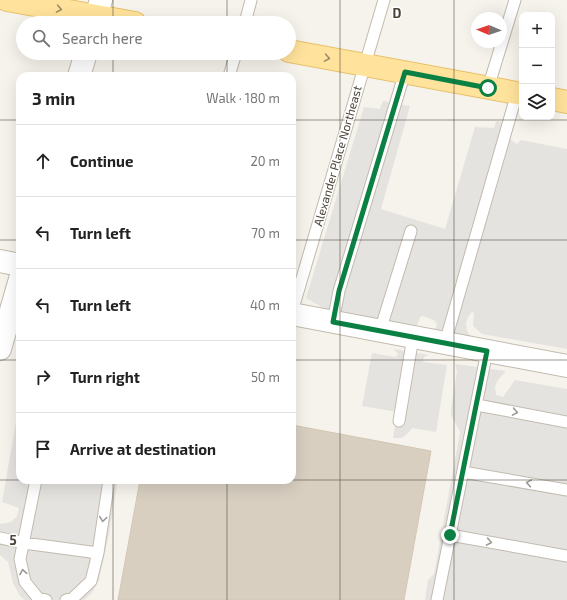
<!DOCTYPE html>
<html lang="en">
<head>
<meta charset="utf-8">
<style>
  :root { --surface:#fff; --page:#f6f6f6; --text:#222; --muted:#767676; --line:#e0e0e0 }
  body { margin:0; font-family:"Exo 2",sans-serif; background:var(--page); color:var(--text) }
  .controls { position:absolute; right:12px; top:12px; display:grid; overflow:hidden; border-radius:8px; box-shadow:0 4px 16px #0002 }
  .controls button { width:36px; height:36px; display:grid; place-items:center; padding:0; border:0; border-bottom:1px solid var(--line); background:var(--surface); color:var(--text); font:20px sans-serif }
  .compass { position:absolute; left:471px; top:12px; width:36px; height:36px; border-radius:50%; background:var(--surface); box-shadow:0 4px 16px #0002; rotate:272deg }
  .stop { position:absolute; width:12px; height:12px; margin:-9px; border:3px solid #0b8043; border-radius:50%; background:#fff }
  .stop.end { background:#0b8043; border-color:#fff; box-shadow:0 1px 4px #0008 }
  .list { margin:0; padding:0; list-style:none }
  h2 { display:flex; justify-content:space-between; align-items:center; height:52px; margin:0; padding:0 16px; font-size:17px }
  h2 small { font-size:13px; font-weight:400; color:var(--muted) }
  .list li { display:grid; grid-template-columns:26px 1fr auto; gap:12px; align-items:center; box-sizing:border-box; height:72px; padding:0 16px; border-top:1px solid var(--line) }
  .list b { display:block; font-size:15px; white-space:nowrap }
  .list em { font-size:13px; font-style:normal; color:var(--muted) }
  .icon { flex:none; width:22px; height:22px; fill:none; stroke:currentColor; stroke-width:2; stroke-linecap:round; stroke-linejoin:round }
  .map { position:relative; flex:none; width:567px; height:600px; overflow:hidden }
  .search { position:absolute; background:var(--surface); box-shadow:0 4px 16px #0002; left:16px; top:16px; width:280px; height:44px; display:flex; align-items:center; gap:10px; box-sizing:border-box; padding:0 14px; border-radius:22px; color:var(--muted); font-size:15px }
  .panel { position:absolute; background:var(--surface); box-shadow:0 4px 16px #0002; left:16px; top:72px; width:280px; height:412px; border-radius:12px }
  .map>svg:first-child { display:block }
</style>
</head>
<body>
<div class="map">
<svg width="567" height="600" viewBox="0 0 567 600">
  <rect width="100%" height="100%" fill="#f6f3ec"/>
  <path fill="#e5e3e0" d="M 383,101 L 410,106 L 381,209 L 445,229 L 475,127 L 494,128 L 496,121 L 514,124 L 510,139 L 517,144 L 521,140 L 567,149 L 567,349 L 482,334 L 473,326 L 474,313 L 472,312 L 468,317 L 466,324 L 467,331 L 473,339 L 429,332 L 436,328 L 437,324 L 435,321 L 424,316 L 420,317 L 416,329 L 323,308 L 306,298 L 364,107 L 380,109 Z
    M 394,349 L 429,355 L 424,357 L 423,362 L 447,365 L 436,432 L 412,428 L 407,434 L 402,438 L 393,438 L 397,412 L 362,406 L 372,353 L 396,357 L 398,354 Z
    M 455,364 L 506,371 L 498,380 L 495,387 L 496,395 L 503,397 L 515,380 L 567,389 L 567,600 L 425,600 L 428,580 L 434,574 L 460,432 L 451,415 L 451,408 L 457,371 Z
    M 20,399 L 20,480 L 118,480 L 109,534 L 99,580 L 92,593 L 84,600 L 25,600 L 20,596 L 13,583 L 8,562 L 0,555 L 0,524 L 11,522 L 17,516 L 19,508 L 2,502 Z"/>
  <path fill="#d8cfc1" stroke="#d3c7b4" d="M 292,425 L 431,451 L 404,600 L 118,600 L 140,480 L 292,480 Z"/>
  <g fill="none" stroke-linecap="round" stroke-linejoin="round">
    <g stroke="#c2bbae" stroke-width="13">
      <path id="service" d="M 245,23 L 251,0
        M 229,76 L 236,53
        M 488,88 L 515,0
        M 292,312 L 384,0
        M 333,322 L 339,291 L 405,72
        M 380,331 L 411,231
        M 445,343 L 517,93
        M 477,405 L 567,422
        M 399,421 L 413,337
        M 463,472 L 567,490
        M 36,480 L 20,559 L 25,582 L 38,598 L 46,600
        M 450,535 L 567,556
        M 0,538 L 24,543 L 98,553
        M 66,600 L 73,598 L 91,581 L 98,553 L 109,480
        M 437,600 L 487,351"/>
    </g>
    <g stroke="#c2bbae" stroke-width="24">
      <path id="minor" d="M 94,23 L 101,0
        M 79,76 L 86,53
        M 0,261 L 20,265
        M 292,314 L 567,366
        M 0,349 L 20,279"/>
    </g>
    <g stroke="#e6c16a" stroke-width="24">
      <path id="primary" d="M 7,0 L 135,23
        M 289,51 L 522,94
        M 552,99 L 567,102"/>
    </g>
    <use href="#service" stroke="#fff" stroke-width="11"/>
    <use href="#minor" stroke="#fff" stroke-width="22"/>
    <use href="#primary" stroke="#ffe39c" stroke-width="22"/>
  </g>
  <defs><path id="oneway-chevron" d="M-2-3.5L2.5 0L-2 3.5" fill="none" stroke-width="1.6" stroke-linecap="round" stroke-linejoin="round"/></defs>
  <g stroke="#9c8c66">
    <use href="#oneway-chevron" transform="translate(59 9) rotate(10)"/>
    <use href="#oneway-chevron" transform="translate(327 58) rotate(10)"/>
  </g>
  <g stroke="#9c9892">
    <use href="#oneway-chevron" transform="translate(515 412) rotate(10)"/>
    <use href="#oneway-chevron" transform="translate(529 483) rotate(-170)"/>
    <use href="#oneway-chevron" transform="translate(103 519) rotate(98)"/>
    <use href="#oneway-chevron" transform="translate(489 542) rotate(10)"/>
    <use href="#oneway-chevron" transform="translate(23 572) rotate(-101)"/>
  </g>
  <g fill="none" stroke-linecap="round" stroke-linejoin="round">
    <path stroke="#0b8043" stroke-width="5" d="M 450,535 L 487,351 L 333,322 L 339,291 L 405,72 L 488,88"/>
  </g>
  <path fill="none" stroke="#4b4439" stroke-width="1" stroke-opacity="0.55" d="M 113,0 L 113,23M 227,0 L 227,23M 340,0 L 340,600M 454,0 L 454,600M 113,53 L 113,76M 227,53 L 227,76M 0,120 L 20,120M 292,120 L 567,120M 0,240 L 20,240M 292,240 L 567,240M 0,360 L 20,360M 292,360 L 567,360M 0,480 L 20,480M 20,480 L 292,480M 113,480 L 113,600M 227,480 L 227,600M 292,480 L 567,480"/>
  <g text-anchor="middle" stroke-width="3" stroke-linejoin="round" paint-order="stroke">
    <g font-size="12" fill="#4b4439" stroke="#fff">
      <text transform="translate(338 156) rotate(-74)" y="4">Alexander Place Northeast</text>
    </g>
  </g>
  <g font-size="13" text-anchor="middle" font-weight="bold" fill="#4b4439" stroke="#fff" stroke-width="3" stroke-linejoin="round" paint-order="stroke">
    <text x="397" y="18">D</text>
    <text x="13" y="545">5</text>
  </g>
</svg>
<div class="controls">
<button>+</button>
<button>−</button>
<button><svg class="icon" aria-label="layers" viewBox="0 0 24 24"><path d="M12 4l9 5-9 5-9-5zM3 14l9 5 9-5"/></svg></button>
</div>
<svg class="compass" viewBox="-18 -18 36 36"><path d="M0-13l5 13h-10z" fill="#e53935"/><path d="M0 13l5-13h-10z" fill="#767676"/></svg>
<div class="stop" style="left:488px;top:88px"></div>
<div class="stop end" style="left:450px;top:535px"></div>
<div class="search"><svg class="icon" aria-label="search" viewBox="0 0 24 24"><circle cx="10" cy="10" r="6"/><path d="M15 15l6 6"/></svg>Search here</div>
<section class="panel">
<h2>3 min<small>Walk · 180 m</small></h2>
<ul class="list">
<li><svg class="icon" aria-label="ahead" viewBox="0 0 24 24"><path d="M12 20V5M6 11l6-6 6 6"/></svg><div><b>Continue</b></div><em>20 m</em></li>
<li><svg class="icon" aria-label="left" viewBox="0 0 24 24"><path d="M17 20v-9H6M10 6l-5 5 5 5"/></svg><div><b>Turn left</b></div><em>70 m</em></li>
<li><svg class="icon" aria-label="left" viewBox="0 0 24 24"><path d="M17 20v-9H6M10 6l-5 5 5 5"/></svg><div><b>Turn left</b></div><em>40 m</em></li>
<li><svg class="icon" aria-label="right" viewBox="0 0 24 24"><path d="M7 20v-9h11M14 6l5 5-5 5"/></svg><div><b>Turn right</b></div><em>50 m</em></li>
<li><svg class="icon" aria-label="arrive" viewBox="0 0 24 24"><path d="M6 21V4h12l-3 4 3 4H6"/></svg><div><b>Arrive at destination</b></div></li>
</ul>
</section>
</div>
</body>
</html>
